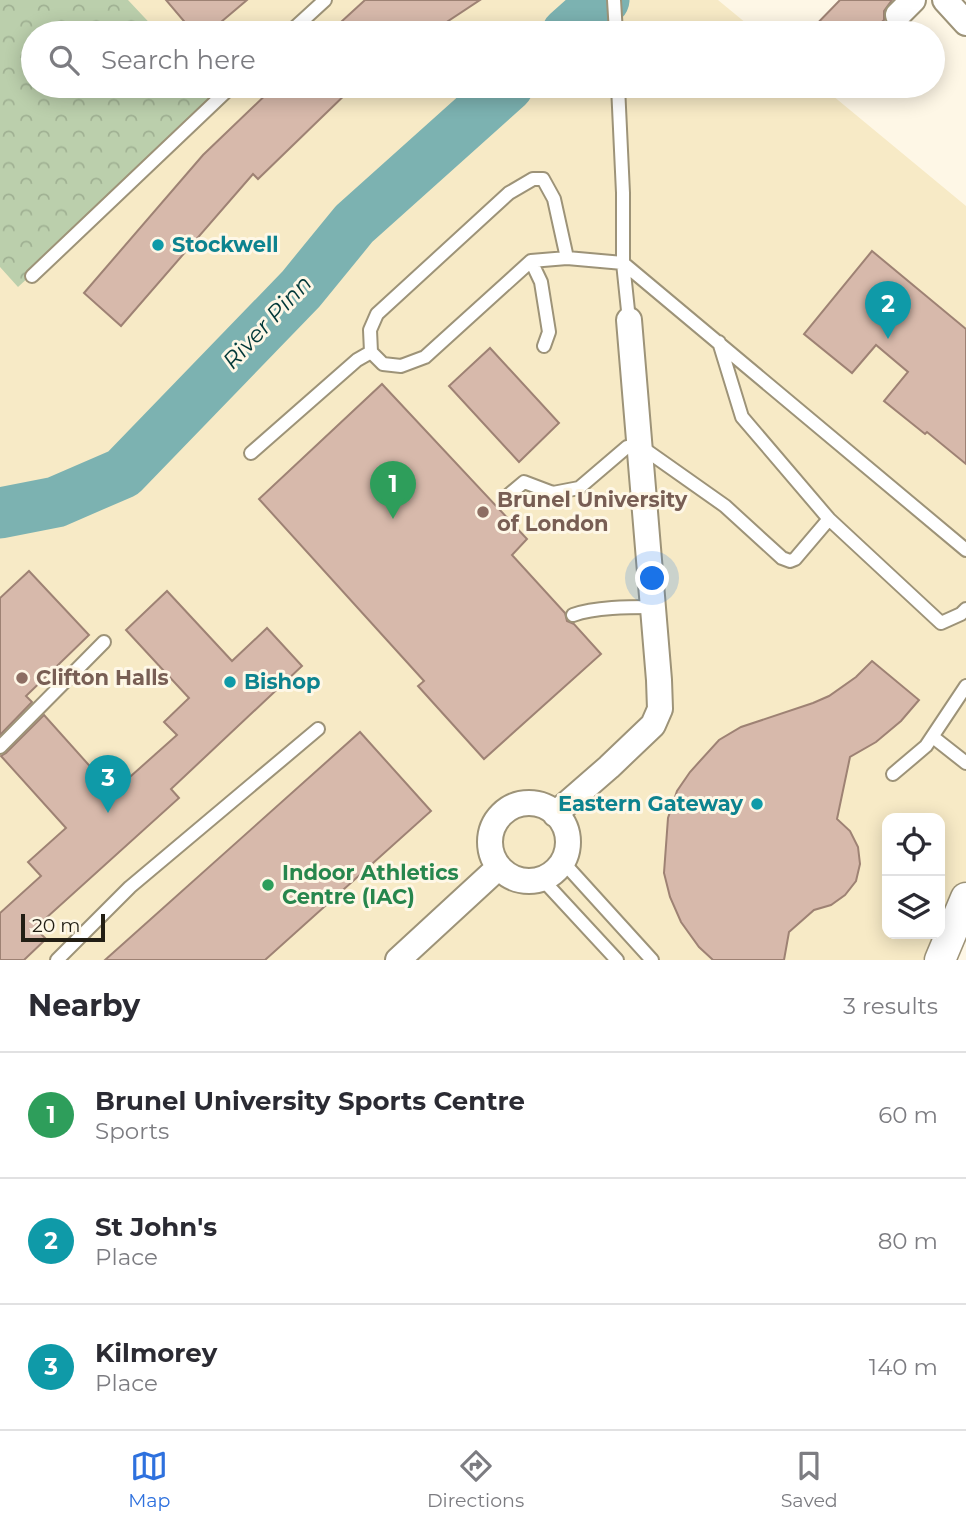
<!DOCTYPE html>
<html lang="en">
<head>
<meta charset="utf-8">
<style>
  :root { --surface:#fff; --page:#f2f2f3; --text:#2b2b33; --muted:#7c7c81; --line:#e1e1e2; --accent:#2e71de }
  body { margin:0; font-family:Montserrat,sans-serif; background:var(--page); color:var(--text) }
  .controls { position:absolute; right:21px; bottom:21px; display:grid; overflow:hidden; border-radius:14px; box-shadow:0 4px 18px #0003 }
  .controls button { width:63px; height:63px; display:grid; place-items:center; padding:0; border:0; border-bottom:2px solid var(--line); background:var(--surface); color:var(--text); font:35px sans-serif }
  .scale { position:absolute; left:21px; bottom:18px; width:84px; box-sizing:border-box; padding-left:7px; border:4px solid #221e14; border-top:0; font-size:19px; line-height:24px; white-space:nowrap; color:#221e14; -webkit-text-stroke:5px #fef7e6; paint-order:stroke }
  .you { position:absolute; left:653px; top:579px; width:24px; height:24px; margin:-18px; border:5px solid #fff; border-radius:50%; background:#1a73e8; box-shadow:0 0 0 10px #1a73e833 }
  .badge { display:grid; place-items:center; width:46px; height:46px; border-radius:50%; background:var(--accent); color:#fff; font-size:23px; font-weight:700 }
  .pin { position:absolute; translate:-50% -58px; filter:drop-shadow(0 2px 4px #0008) }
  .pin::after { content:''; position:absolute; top:37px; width:24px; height:21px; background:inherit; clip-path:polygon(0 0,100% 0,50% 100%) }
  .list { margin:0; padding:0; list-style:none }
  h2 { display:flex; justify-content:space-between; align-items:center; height:91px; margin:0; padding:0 28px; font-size:30px }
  h2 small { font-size:23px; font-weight:400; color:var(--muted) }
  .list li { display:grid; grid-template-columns:46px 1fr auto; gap:21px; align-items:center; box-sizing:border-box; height:126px; padding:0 28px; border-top:2px solid var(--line) }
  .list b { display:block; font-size:26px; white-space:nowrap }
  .list p { margin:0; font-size:23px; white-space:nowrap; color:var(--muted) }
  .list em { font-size:23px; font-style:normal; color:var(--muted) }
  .icon { flex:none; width:38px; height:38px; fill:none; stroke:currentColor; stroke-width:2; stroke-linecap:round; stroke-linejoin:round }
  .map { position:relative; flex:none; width:966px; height:960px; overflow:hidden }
  .search { position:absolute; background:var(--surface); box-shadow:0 4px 18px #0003; left:21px; right:21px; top:21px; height:77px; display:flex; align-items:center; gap:18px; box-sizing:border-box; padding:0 24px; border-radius:38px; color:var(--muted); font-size:26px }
  .sheet { height:469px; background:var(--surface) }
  nav { display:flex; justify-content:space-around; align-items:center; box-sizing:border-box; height:98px; border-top:2px solid var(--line); background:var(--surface); font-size:19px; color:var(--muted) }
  nav a { display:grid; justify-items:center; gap:4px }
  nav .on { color:var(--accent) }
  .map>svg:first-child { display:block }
</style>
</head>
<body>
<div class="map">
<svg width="966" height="960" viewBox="0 0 966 960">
  <defs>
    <pattern id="park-crowns" width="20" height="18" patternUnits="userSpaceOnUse" patternTransform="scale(1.75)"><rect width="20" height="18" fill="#bbcfac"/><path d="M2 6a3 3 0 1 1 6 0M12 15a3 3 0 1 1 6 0" fill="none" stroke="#a0b193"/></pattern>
  </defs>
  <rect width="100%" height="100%" fill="#fef7e6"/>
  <path fill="#f7eac6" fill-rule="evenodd" d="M 0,0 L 718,0 L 758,33 L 33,33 L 33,86 L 821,86 L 966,206 L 966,880 L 945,926 L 923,960 L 0,960 ZM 887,818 L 940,818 L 940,934 L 887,934 Z"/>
  <path fill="url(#park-crowns)" d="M 0,0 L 128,0 L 159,33 L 33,33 L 33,86 L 207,86 L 218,99 L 111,202 L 18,287 L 0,267 Z"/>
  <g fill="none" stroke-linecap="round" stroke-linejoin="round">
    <path stroke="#7cb2b1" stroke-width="51" d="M 567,33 L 604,0
      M 0,513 L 56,502 L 123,473 L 301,289 L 354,224 L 508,86"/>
  </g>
  <path fill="#d7b9ab" stroke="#9e8274" stroke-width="2" d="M 166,0 L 247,0 L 208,33 L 194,33 Z
    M 365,0 L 480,0 L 430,33 L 329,33 Z
    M 840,0 L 892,0 L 884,11 L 884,20 L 870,33 L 808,33 Z
    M 275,86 L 354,86 L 258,179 L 253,174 L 121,326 L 84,293 L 203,155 Z
    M 872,251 L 966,329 L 966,464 L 927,432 L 925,434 L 884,401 L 908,372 L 876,345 L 852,373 L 804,334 Z
    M 490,348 L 559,423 L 519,462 L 449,386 Z
    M 382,384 L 527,539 L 512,555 L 565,613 L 567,621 L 574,624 L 601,654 L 484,759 L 418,686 L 424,681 L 259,499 Z
    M 29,571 L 89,635 L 26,696 L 32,702 L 0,735 L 0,598 Z
    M 167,591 L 232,661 L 267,628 L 302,666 L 171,789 L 179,798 L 35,928 L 46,939 L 24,960 L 0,960 L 0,913 L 41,876 L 28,862 L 66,828 L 1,756 L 6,753 L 44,715 L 113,792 L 177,735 L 164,722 L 189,698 L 126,630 Z
    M 872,661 L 919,700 L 901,721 L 876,742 L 850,757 L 837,819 L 850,831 L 858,847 L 860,864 L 856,881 L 845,895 L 831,905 L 814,910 L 789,932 L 784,960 L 713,960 L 699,947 L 681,922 L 670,897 L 664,873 L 668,818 L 677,791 L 690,772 L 719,740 L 741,727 L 813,703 L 829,696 L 856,677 Z
    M 360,732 L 431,811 L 265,960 L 105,960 Z"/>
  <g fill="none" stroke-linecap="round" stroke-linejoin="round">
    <g stroke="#9d9378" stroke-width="16">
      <path id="service" d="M 614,0 L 616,33
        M 289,33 L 325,0
        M 618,86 L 623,193 L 623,263 L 629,320
        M 567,258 L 531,261 L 425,357 L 401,366 L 383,364 L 371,352 L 370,330 L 377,314 L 509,193 L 533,179 L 543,179 L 554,199 L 567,258 L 623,263 L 966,550
        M 531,261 L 541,282 L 549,332 L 544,346
        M 32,276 L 232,86
        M 719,342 L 742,417 L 829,519 L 941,623 L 961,614 L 966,609
        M 251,453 L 357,360 L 371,352
        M 505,498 L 524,482 L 553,493 L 579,488 L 627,447 L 640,446 L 725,506 L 782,558 L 790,561 L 795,559 L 829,519
        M 573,615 C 595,607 629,607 652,607
        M 933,737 L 966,763
        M 0,747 L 104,642
        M 893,774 L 926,746 L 966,686
        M 563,862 L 652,960
        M 542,879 L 617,960
        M 57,960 L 130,887 L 318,729"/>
    </g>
    <g stroke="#9d9378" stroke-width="28">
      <path id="minor" d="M 945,0 L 966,23
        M 898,15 L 913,0
        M490 842a39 39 0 1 1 78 0a39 39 0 1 1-78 0Z
        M 555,814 L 609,767 L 653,725 L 660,709 L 659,680 L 629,320
        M 398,960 L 499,867"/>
    </g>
    <g stroke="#9d9378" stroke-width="33">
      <path id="tertiary" d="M 940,960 L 966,898"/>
    </g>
    <use href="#service" stroke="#fff" stroke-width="12"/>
    <use href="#minor" stroke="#fff" stroke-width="24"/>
    <use href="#tertiary" stroke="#fff" stroke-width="30"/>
  </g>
  <g fill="#0f9aa8" stroke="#fef7e6" stroke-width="2.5">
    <circle cx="158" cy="245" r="7"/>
    <circle cx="230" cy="682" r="7"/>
    <circle cx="757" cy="804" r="7"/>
  </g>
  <g fill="#8d6e63" stroke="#fef7e6" stroke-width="2.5">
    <circle cx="483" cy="512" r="7"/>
    <circle cx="22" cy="678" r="7"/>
  </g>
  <circle fill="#2e9e5b" stroke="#fef7e6" stroke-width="2.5" cx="268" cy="885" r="7"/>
  <g text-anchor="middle" stroke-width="6" stroke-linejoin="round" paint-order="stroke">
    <g font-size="21" font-weight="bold" fill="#0d838f" stroke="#fef7e6" text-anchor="start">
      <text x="172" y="252">Stockwell</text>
      <text x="244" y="689">Bishop</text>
      <text x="743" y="811" text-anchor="end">Eastern Gateway</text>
    </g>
    <g font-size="21" font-weight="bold" fill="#785e54" stroke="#fef7e6" text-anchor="start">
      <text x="497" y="507">Brunel University<tspan x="497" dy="24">of London</tspan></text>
      <text x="36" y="685">Clifton Halls</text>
    </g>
    <g font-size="21" font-weight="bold" fill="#27864d" stroke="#fef7e6" text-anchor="start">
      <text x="282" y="880">Indoor Athletics<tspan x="282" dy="24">Centre (IAC)</tspan></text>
    </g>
    <g font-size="23" font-style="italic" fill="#003737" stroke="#fef7e6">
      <text transform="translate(267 322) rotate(-47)" y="8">River Pinn</text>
    </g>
  </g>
</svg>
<div class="controls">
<button><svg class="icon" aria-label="locate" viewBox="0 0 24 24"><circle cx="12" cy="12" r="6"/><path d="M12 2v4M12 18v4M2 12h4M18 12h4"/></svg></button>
<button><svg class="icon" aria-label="layers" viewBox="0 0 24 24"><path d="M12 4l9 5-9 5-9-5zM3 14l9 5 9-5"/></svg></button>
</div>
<div class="scale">20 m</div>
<div class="you"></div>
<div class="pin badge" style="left:393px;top:519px;background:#2e9e5b">1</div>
<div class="pin badge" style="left:888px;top:339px;background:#0f9aa8">2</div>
<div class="pin badge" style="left:108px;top:813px;background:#0f9aa8">3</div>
<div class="search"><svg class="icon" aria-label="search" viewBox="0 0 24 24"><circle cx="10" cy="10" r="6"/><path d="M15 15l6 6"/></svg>Search here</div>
</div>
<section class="sheet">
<h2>Nearby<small>3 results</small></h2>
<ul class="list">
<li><span class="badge" style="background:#2e9e5b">1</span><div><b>Brunel University Sports Centre</b><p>Sports</p></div><em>60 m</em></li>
<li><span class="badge" style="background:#0f9aa8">2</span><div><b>St John's</b><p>Place</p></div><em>80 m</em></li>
<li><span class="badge" style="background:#0f9aa8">3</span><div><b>Kilmorey</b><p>Place</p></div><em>140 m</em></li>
</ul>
</section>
<nav>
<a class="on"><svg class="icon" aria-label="map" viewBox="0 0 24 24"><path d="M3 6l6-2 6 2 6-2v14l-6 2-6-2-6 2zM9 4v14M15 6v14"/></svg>Map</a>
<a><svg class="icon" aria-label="directions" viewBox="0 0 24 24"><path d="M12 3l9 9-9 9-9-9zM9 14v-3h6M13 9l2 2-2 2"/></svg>Directions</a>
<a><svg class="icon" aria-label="saved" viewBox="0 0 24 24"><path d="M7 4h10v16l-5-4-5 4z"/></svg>Saved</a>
</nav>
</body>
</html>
